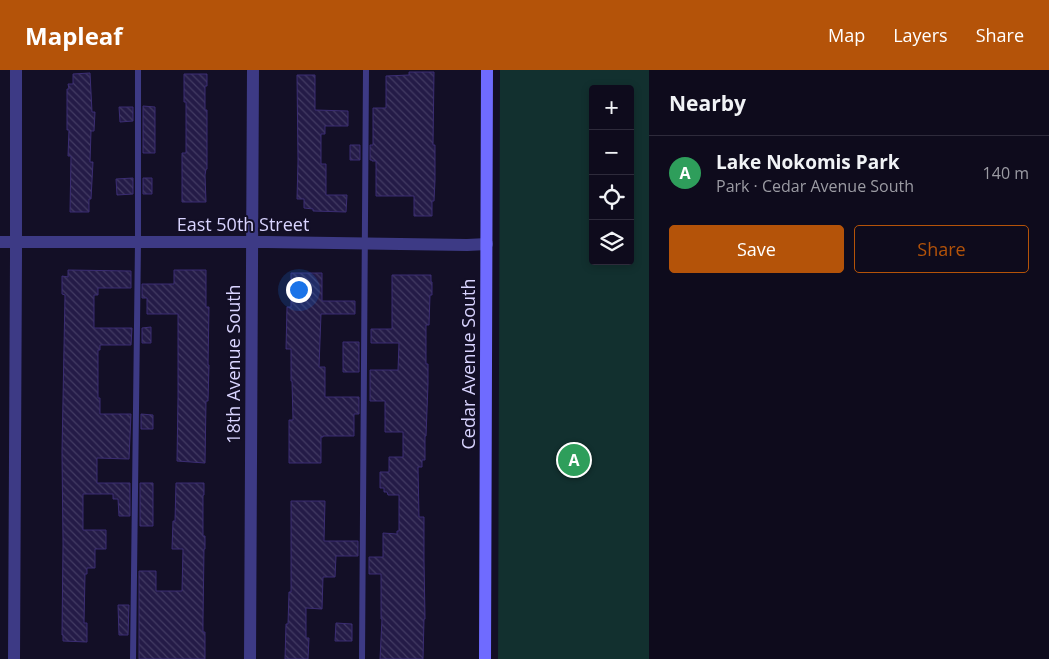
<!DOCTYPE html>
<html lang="en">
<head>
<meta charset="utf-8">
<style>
  :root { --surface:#0e0b1c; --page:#171425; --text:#f1f3f6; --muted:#9b9ba3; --line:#2e2b3b; --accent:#b45309 }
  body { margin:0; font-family:"Open Sans",sans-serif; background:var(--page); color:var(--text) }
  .controls { position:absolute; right:15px; top:15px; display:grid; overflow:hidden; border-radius:5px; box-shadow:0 2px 8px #0003 }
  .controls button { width:45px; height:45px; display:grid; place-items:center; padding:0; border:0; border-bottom:1px solid var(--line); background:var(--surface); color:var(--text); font:25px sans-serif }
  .you { position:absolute; left:298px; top:219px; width:18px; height:18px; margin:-12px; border:4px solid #fff; border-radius:50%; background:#1a73e8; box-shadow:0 0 0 8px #1a73e833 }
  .badge { display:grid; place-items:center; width:32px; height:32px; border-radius:50%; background:var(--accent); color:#fff; font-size:16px; font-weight:700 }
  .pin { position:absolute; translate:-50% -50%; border:2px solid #fff; box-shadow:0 1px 5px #0006 }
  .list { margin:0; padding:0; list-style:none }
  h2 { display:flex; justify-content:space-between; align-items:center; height:65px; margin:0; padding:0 20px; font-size:21px }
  h2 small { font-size:16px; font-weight:400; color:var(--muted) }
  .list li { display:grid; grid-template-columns:32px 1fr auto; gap:15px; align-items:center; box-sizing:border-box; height:75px; padding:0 20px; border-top:1px solid var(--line) }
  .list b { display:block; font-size:19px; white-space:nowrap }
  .list p { margin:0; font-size:16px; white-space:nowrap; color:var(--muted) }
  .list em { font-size:16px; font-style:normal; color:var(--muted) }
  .actions { display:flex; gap:10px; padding:15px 20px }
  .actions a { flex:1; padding:11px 0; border:1px solid var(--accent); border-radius:5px; text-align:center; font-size:18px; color:var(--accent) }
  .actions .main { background:var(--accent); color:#fff }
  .icon { flex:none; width:28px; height:28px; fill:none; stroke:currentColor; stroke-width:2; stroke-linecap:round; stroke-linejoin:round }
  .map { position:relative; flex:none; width:649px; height:589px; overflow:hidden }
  header { display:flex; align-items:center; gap:30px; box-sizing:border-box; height:70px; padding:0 25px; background:var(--accent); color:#fff }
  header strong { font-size:24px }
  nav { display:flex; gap:28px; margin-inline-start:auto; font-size:18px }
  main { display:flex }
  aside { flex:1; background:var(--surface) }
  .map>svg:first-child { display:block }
</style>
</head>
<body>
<header>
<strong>Mapleaf</strong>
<nav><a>Map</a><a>Layers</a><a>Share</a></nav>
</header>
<main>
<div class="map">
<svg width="649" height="589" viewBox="0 0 649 589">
  <defs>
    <pattern id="building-back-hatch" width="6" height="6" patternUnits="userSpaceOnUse" patternTransform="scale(1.25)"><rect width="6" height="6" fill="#241b47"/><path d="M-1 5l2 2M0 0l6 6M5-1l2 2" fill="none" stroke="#433b63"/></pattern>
  </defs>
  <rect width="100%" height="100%" fill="#130f26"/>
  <path fill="#12302f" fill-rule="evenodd" d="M 500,0 L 649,0 L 649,589 L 498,589 ZM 593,19 L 630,19 L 630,191 L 593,191 Z"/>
  <path fill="url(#building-back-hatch)" stroke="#3b2d73" d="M 409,2 L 434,2 L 433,75 L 435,75 L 435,110 L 434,131 L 432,131 L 432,146 L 414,146 L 414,126 L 376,126 L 376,91 L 372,91 L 372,90 L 370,90 L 370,75 L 373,75 L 373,38 L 386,38 L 386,6 L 409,5 Z
    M 90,3 L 92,42 L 95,42 L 94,61 L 91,61 L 90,92 L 93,92 L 91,129 L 89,129 L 89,142 L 70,142 L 71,86 L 68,86 L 69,60 L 67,60 L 67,19 L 69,19 L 68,14 L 73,14 L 73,4 Z
    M 184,4 L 207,4 L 207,16 L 205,16 L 205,40 L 207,40 L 207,99 L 206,99 L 205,105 L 206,132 L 182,132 L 182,83 L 186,83 L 186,32 L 184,32 Z
    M 297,5 L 315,5 L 315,40 L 348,41 L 348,56 L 325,56 L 325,64 L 321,64 L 321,94 L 326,94 L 326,125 L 347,125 L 346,142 L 313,141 L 313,139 L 304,138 L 304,129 L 297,129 L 298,91 Z
    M 143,36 L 155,37 L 155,83 L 143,83 Z
    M 119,37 L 133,37 L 133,51 L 120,52 Z
    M 350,75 L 360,75 L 360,90 L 350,90 Z
    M 133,108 L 133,124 L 117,125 L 116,109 Z
    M 143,108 L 152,108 L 152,124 L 143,124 Z
    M 68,200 L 131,201 L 131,218 L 98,218 L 98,225 L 94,225 L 94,258 L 132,258 L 131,275 L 100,275 L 100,280 L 98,280 L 98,328 L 100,328 L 100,344 L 131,344 L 129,389 L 97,388 L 97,413 L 130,413 L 130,446 L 119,446 L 118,429 L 113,429 L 113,424 L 83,424 L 83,460 L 106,460 L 106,479 L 95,479 L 95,498 L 87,498 L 87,504 L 85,504 L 84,553 L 87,553 L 87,572 L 63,571 L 63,565 L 62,565 L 63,474 L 62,382 L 65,225 L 62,224 L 62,206 L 68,207 Z
    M 174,200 L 206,200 L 206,237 L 209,237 L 208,295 L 209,295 L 208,331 L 206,331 L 205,393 L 177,391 L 178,328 L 178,244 L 147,244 L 147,228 L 142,228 L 142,214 L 174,214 Z
    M 291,203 L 322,203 L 322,231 L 355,231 L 355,244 L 321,244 L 319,297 L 325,297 L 325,327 L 359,327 L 359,344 L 354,344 L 354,366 L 323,366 L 323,367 L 321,367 L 321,393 L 289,393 L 289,350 L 293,350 L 292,311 L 291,311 L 291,279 L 286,279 L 287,237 L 291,237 Z
    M 392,205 L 431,205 L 431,212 L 432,212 L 432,225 L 430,225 L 429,255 L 426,255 L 426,294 L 428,294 L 428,314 L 426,366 L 425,366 L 425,390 L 422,390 L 422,397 L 418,397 L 419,447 L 424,447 L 424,490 L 425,549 L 424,549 L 423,589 L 380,589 L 382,549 L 381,549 L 381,504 L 369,504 L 369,487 L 383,487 L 383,463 L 397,464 L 397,461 L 399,461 L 399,425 L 388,425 L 387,422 L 384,422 L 384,418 L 380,418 L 380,402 L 389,402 L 389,387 L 403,387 L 403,362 L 385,362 L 385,331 L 370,331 L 370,300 L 398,300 L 399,273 L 371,273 L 371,259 L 392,259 Z
    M 151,257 L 151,273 L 142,273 L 142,258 Z
    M 343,272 L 359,272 L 359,302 L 343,302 Z
    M 141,344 L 153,345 L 153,359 L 141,359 Z
    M 140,413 L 153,413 L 153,456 L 140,456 Z
    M 176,413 L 204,413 L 204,425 L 203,425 L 203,466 L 205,466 L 205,479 L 204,479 L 203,550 L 203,562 L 205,562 L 205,589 L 139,589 L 139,501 L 156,501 L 156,521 L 182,521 L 183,479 L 172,479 L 173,451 L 175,451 Z
    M 291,431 L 325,431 L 324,471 L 358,471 L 358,486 L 336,486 L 335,507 L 323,507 L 322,539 L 306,538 L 306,568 L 309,568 L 308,589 L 285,589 L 286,554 L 288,554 L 289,522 L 291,522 Z
    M 118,535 L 129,535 L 128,565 L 119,565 Z
    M 336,553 L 352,554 L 352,571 L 335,571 Z"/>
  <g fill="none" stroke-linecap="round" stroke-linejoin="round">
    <path stroke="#3d3a85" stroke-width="6" d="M 133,589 L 138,172 L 138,0
      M 362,589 L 366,0"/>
    <path stroke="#3d3a85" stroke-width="12" d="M 0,172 L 267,172 L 467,175 L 487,174
      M 14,589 L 16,186 L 16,0
      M 250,589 L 253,0"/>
    <path stroke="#6f6bff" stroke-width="12" d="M 485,589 L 487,0"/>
  </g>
  <g text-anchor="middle" stroke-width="4" stroke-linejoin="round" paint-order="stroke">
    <g font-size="18" fill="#d9d4ff" stroke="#130f26">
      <text x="243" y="161">East 50th Street</text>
      <text transform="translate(234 294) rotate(-90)" y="6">18th Avenue South</text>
      <text transform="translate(469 294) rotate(-90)" y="6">Cedar Avenue South</text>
    </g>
  </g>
</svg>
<div class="controls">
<button>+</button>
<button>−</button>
<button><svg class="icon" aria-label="locate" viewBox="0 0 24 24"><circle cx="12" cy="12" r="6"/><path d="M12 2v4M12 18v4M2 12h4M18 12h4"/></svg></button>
<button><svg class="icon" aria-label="layers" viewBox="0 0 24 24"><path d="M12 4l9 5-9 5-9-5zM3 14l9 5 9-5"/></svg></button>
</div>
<div class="you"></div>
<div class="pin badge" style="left:574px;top:390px;background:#2e9e5b">A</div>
</div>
<aside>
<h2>Nearby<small></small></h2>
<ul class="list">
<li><span class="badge" style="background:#2e9e5b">A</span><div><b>Lake Nokomis Park</b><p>Park · Cedar Avenue South</p></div><em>140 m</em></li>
</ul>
<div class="actions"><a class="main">Save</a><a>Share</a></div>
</aside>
</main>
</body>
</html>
